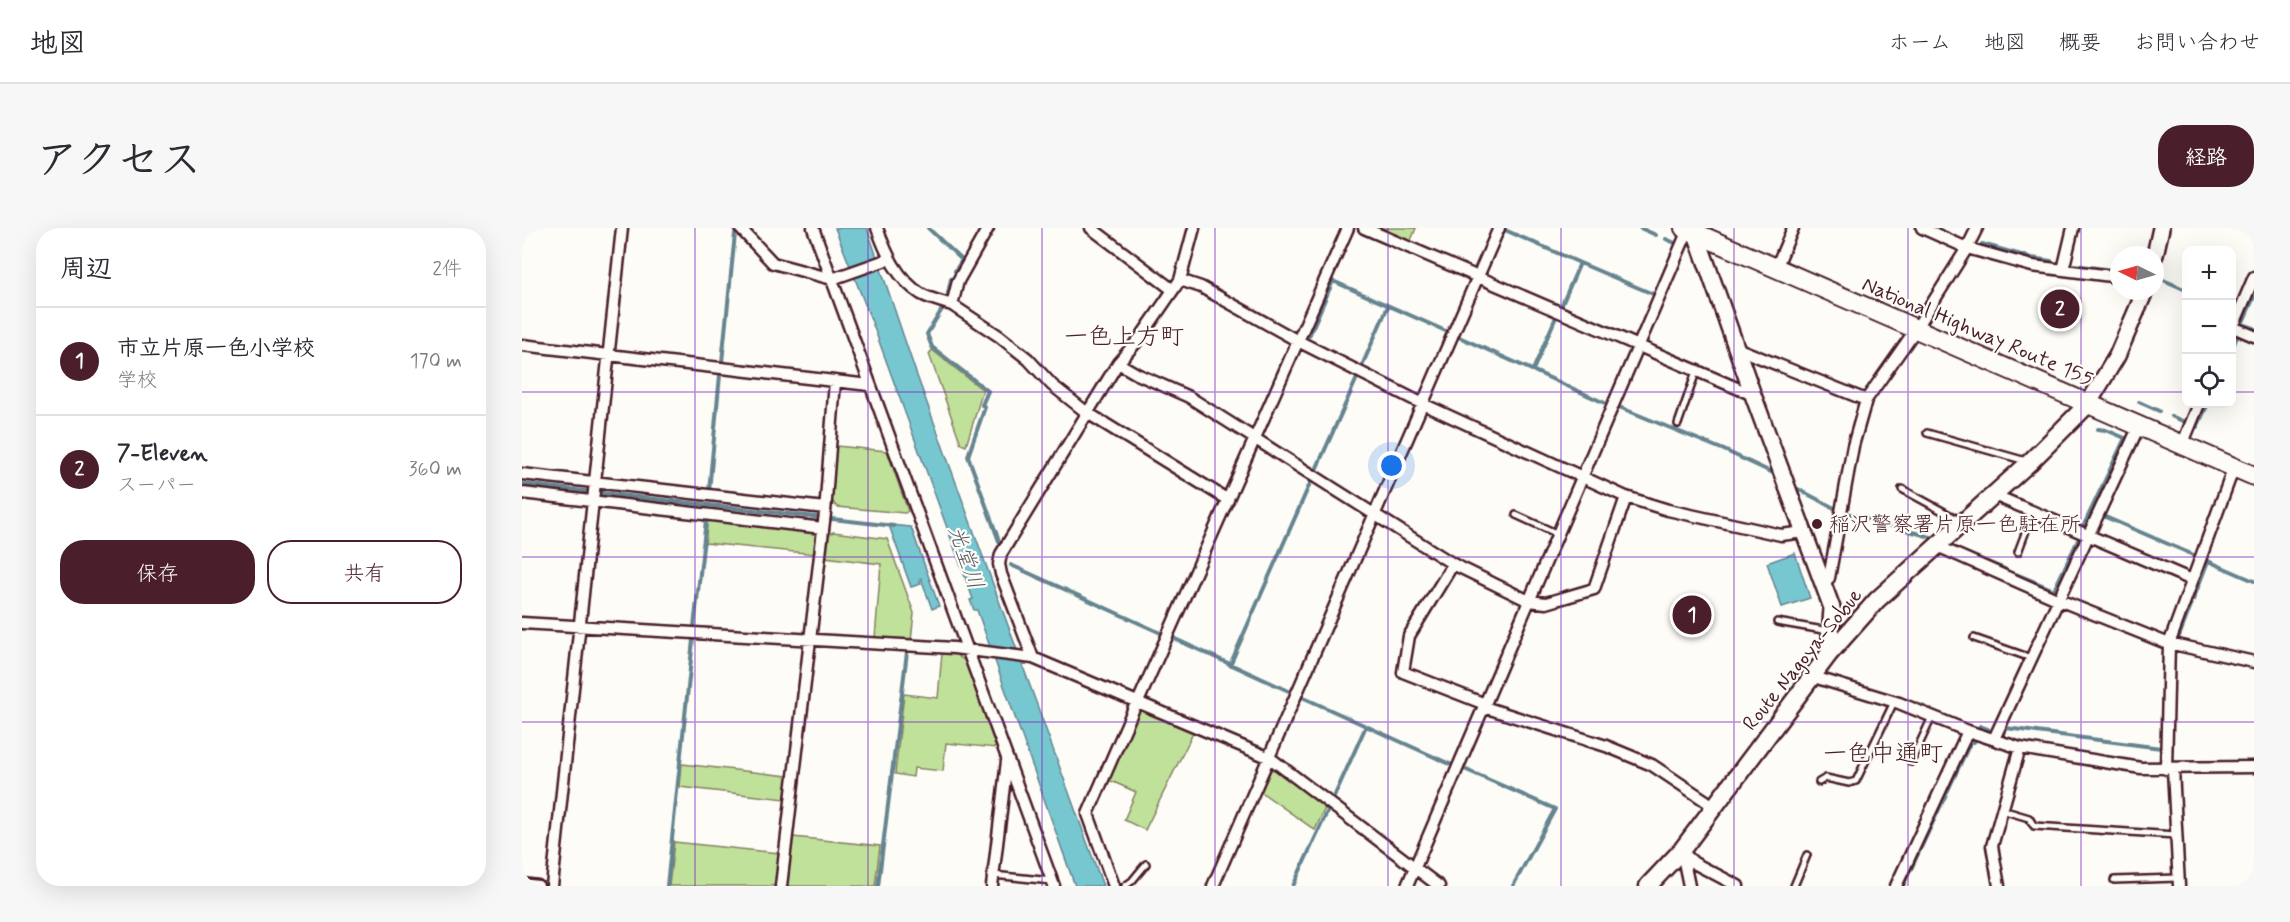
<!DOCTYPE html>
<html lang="ja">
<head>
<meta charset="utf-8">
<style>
  :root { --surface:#fff; --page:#f7f7f7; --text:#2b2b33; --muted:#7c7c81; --line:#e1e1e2; --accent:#4a1f2b }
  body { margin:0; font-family:Mynerve,"Klee One",sans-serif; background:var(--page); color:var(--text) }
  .controls { position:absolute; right:18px; top:18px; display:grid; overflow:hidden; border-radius:12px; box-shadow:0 6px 24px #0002 }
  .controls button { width:54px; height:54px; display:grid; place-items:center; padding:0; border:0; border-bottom:2px solid var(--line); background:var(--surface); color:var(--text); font:30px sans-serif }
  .compass { position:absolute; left:1588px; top:18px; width:54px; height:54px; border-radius:50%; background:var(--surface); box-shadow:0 6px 24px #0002; rotate:275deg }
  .you { position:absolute; left:870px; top:238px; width:21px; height:21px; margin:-15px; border:4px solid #fff; border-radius:50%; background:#1a73e8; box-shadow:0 0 0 9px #1a73e833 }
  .badge { display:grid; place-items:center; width:39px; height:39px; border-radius:50%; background:var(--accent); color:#fff; font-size:20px; font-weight:700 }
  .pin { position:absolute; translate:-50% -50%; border:3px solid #fff; box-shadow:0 2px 6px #0006 }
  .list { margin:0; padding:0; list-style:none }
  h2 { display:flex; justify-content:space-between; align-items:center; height:78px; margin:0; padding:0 24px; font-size:26px }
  h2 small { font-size:20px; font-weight:400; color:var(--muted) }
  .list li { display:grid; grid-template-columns:39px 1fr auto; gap:18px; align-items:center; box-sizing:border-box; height:108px; padding:0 24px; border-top:2px solid var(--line) }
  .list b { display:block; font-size:22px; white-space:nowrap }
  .list p { margin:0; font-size:20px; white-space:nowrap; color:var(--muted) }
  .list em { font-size:20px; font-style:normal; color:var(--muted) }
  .actions { display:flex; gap:12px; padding:18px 24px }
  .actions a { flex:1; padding:14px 0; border:2px solid var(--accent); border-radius:24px; text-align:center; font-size:21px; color:var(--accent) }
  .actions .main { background:var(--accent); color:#fff }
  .icon { flex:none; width:33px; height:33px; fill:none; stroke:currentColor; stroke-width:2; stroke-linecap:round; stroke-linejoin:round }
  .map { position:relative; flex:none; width:1732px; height:658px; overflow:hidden; border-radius:24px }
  header { display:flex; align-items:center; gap:36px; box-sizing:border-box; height:84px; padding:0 30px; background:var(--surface); border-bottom:2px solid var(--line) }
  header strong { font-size:28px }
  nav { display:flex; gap:33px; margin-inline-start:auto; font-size:21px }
  .intro { display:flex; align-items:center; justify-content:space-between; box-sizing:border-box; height:144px; padding:0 36px }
  h1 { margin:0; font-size:42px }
  .button { padding:15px 27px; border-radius:24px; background:var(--accent); color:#fff; font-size:21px; font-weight:700 }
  main { display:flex; gap:36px; padding:0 36px }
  aside { flex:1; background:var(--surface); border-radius:24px; box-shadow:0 6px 24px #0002 }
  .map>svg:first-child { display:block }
</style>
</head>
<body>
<header>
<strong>地図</strong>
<nav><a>ホーム</a><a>地図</a><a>概要</a><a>お問い合わせ</a></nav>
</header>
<div class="intro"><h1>アクセス</h1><a class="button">経路</a></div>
<main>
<aside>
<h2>周辺<small>2件</small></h2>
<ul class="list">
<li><span class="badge">1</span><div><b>市立片原一色小学校</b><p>学校</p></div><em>170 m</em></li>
<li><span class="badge">2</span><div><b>7-Eleven</b><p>スーパー</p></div><em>360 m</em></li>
</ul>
<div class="actions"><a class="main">保存</a><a>共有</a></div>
</aside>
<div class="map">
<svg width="1732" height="658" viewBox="0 0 1732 658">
  <rect width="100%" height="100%" fill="#fdfcf7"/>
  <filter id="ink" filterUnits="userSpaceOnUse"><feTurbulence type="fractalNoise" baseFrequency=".0167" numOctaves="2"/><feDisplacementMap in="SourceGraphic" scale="12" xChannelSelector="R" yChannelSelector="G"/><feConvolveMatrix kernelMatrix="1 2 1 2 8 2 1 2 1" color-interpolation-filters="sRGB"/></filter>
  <g filter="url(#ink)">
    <path fill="#c0e19a" stroke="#858062" stroke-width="1.5" d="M 861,0 L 894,0 L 888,15 L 860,2 Z
      M 410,122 L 461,162 L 444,218 L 439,216 L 407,126 Z
      M 314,218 L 365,223 L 386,283 L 383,285 L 315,279 L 309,272 Z
      M 186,290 L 291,301 L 295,307 L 293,326 L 183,315 Z
      M 311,304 L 365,311 L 392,385 L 389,412 L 353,410 L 359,336 L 303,329 L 306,307 Z
      M 420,425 L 433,426 L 447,436 L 474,520 L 424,515 L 421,543 L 392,540 L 391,549 L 373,546 L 382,466 L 416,470 Z
      M 619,481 L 672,503 L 623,602 L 602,592 L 614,564 L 587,552 L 616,482 Z
      M 160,536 L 266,548 L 263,571 L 158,559 Z
      M 755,541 L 804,578 L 793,602 L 739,564 L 749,542 Z
      M 271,609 L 358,618 L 353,658 L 265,658 Z
      M 152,614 L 257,625 L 253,658 L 147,658 Z"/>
    <path fill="#77c7d1" stroke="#65848f" stroke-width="1.5" d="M 313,0 L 345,0 L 394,145 L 581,658 L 553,658 L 455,382 L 452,382 L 448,372 L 451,371 L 350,94 Z
      M 367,297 L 389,299 L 417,378 L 410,381 L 399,350 L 397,351 L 399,356 L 389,359 Z
      M 1273,325 L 1288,370 L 1260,379 L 1245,335 Z"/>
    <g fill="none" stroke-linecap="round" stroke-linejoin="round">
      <path stroke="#65848f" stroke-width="4" d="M 406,0 L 440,32 L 433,43
        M 1118,0 L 1134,7
        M 983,2 L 1058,35
        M 1144,11 L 1153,15
        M 1460,16 L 1510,30 L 1529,33
        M 1552,37 L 1597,43
        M 1637,50 L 1664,62
        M 425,70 L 429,51
        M 422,78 L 405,106 L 410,119 L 466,163 L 460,177 L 463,179 L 446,228 L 477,313
        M 1038,81 L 1058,35 L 1131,66
        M 1710,81 L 1711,82
        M 1720,96 L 1732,69
        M 1720,96 L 1732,100
        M 787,108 L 811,53 L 926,104
        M 937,109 L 1085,176
        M 1710,121 L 1715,108
        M 200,134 L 213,6
        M 839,140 L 866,78
        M 1011,142 L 1034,89
        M 1617,174 L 1637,183
        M 1097,179 L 1202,222 L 1251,245
        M 1649,188 L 1663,194
        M 1673,199 L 1675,199 L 1686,176
        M 793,244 L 835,150
        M 0,256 L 372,298
        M 1276,261 L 1316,282
        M 187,263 L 198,147
        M 1324,285 L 1412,310
        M 1581,288 L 1674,328
        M 1561,299 L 1603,210 L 1584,202 L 1576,201
        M 1432,320 L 1483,341
        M 489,337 L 641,406
        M 1494,346 L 1532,362 L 1556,312
        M 1671,372 L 1686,333 L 1732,353
        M 172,399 L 184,292
        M 651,410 L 769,464
        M 1656,411 L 1669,377
        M 708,437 L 790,251
        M 780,469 L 930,537
        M 1458,498 L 1466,501
        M 1482,506 L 1484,500 L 1639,520
        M 940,540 L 1033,581 L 991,658
        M 812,569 L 844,498
        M 145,658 L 171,412
        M 356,658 L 385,424
        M 771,658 L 807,580
        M 1381,658 L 1449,513 L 1452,514"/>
      <g stroke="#4a1f2b" stroke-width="10">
        <path id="lane" d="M 1156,196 L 1174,144
          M 1405,205 L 1504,233
          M 1380,261 L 1439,293
          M 994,287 L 1036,306
          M 1496,324 L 1511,284
          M 1255,394 L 1307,403
          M 1452,410 L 1509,430
          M 1389,534 L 1410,489
          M 1297,554 L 1304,550 L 1327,555 L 1334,553 L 1372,474
          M 1480,582 L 1507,590 L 1512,598 L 1654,607
          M 471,647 L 530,653
          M 1592,652 L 1656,650
          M 603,658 L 610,653 L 624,636
          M 1272,658 L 1285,627"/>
      </g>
      <g stroke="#4a1f2b" stroke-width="15">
        <path id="street" d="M 218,0 L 251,35 L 310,51 L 367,31
          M 291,0 L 532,658
          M 355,0 C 364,25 375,51 399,66 C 408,71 421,74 430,77 L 436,53 L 466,0
          M 569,0 L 651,62
          M 842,0 L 1231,167
          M 1400,0 L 1445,20 L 1510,38 L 1597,49
          M 1254,40 L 1271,0
          M 1541,42 L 1551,0
          M 658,52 L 679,59 L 776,113 L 901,176 L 1104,269 L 1146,282 L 1259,307 L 1282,304
          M 430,77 L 477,108 L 506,131 L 530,157 L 564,184 L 706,272
          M 1711,99 L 1732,108
          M 1710,101 L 1732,49
          M 0,117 L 347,157
          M 1214,120 L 1344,172
          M 596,135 L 615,146 L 667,169 L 931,336 L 1007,373 L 1024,375 L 1072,361 L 1104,269
          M 1660,217 L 1677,176
          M 0,246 L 303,280
          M 0,265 L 301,300
          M 1472,267 L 1670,352
          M 1415,318 L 1537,372 L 1642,414 L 1732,434
          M 931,336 L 887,408 L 881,444 L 963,476
          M 1301,354 L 1307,350 L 1331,218 L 1344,172 L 1394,101 L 1445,20 L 1455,0
          M 0,395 L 432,420 L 511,430 L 748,530 L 917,658
          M 511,430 L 479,346 L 477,336 L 479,326 L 596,135 L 618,110 L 658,52 L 672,0
          M 1292,449 L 1377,475 L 1446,503 L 1498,520 L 1619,540 L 1732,539
          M 616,474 L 826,0
          M 962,479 L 1084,518 L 1130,537 L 1193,579
          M 1472,511 L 1617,198
          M 1644,541 L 1647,416 L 1712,239
          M 1651,541 L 1657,658
          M 1159,623 L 1172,635 L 1216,658
          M 1160,624 L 1167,658
          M 0,656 L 16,658
          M 30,658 L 100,0
          M 259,658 L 303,285 L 313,153
          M 470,658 L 485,533
          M 592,658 L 566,586 L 615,473
          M 691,658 L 977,0
          M 885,658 L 1166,2
          M 1374,658 L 1446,503
          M 1477,658 L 1470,618 L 1498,520"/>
      </g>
      <g stroke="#4a1f2b" stroke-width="20">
        <path id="secondary" d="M 1172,0 L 1231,167 L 1310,380 L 1307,426
          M 1633,27 L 1639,0
          M 1566,176 L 1595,128 L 1623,63"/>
      </g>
      <g stroke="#4a1f2b" stroke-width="21">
        <path id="primary" d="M 1126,658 L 1159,623 L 1307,426 L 1355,372 L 1508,234 L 1566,176"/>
      </g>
      <g stroke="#4a1f2b" stroke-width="22">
        <path id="highway" d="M 1162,0 L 1732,248"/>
      </g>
      <use href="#lane" stroke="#fdfcf7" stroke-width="5"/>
      <use href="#street" stroke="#fdfcf7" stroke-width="10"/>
      <use href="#secondary" stroke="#fdfcf7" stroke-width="15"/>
      <use href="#primary" stroke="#fdfcf7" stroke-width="16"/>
      <use href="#highway" stroke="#fdfcf7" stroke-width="18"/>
    </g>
  </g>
  <path fill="none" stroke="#7b2cbf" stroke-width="1.5" stroke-opacity="0.55" d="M 173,0 L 173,658M 346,0 L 346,658M 520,0 L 520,658M 693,0 L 693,658M 866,0 L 866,658M 1039,0 L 1039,658M 1212,0 L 1212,658M 1386,0 L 1386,658M 1559,0 L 1559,658M 0,164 L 1664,164M 1710,164 L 1732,164M 0,329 L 1732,329M 0,494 L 1732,494"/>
  <circle fill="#4a1f2b" stroke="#fdfcf7" stroke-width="2" cx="1295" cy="296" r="6"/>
  <g text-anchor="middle" stroke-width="4.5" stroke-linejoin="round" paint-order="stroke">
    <g font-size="21" fill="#4a1f2b" stroke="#fdfcf7">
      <text transform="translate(1456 103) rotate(23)" y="7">National Highway Route 155</text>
      <text transform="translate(1280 431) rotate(-51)" y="7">Route Nagoya-Sobue</text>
    </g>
    <g font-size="21" fill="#4a1f2b" stroke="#fdfcf7" text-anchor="start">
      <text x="1307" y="303">稲沢警察署片原一色駐在所</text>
    </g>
    <g font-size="22" font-style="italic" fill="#5a5a65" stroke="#fdfcf7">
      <text transform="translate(445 329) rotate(71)" y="8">光堂川</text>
    </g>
    <g font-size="24" fill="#4a1f2b" stroke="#fdfcf7">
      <text x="602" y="116">一色上方町</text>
      <text x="1361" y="533">一色中通町</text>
    </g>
  </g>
</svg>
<div class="controls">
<button>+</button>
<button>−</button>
<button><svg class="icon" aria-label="locate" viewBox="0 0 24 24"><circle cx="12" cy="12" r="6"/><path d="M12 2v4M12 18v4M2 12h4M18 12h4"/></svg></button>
</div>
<svg class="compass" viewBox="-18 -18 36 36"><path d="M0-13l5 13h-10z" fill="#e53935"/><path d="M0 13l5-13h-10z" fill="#7c7c81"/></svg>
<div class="you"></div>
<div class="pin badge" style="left:1170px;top:387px">1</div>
<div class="pin badge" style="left:1538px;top:81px">2</div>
</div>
</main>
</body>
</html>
